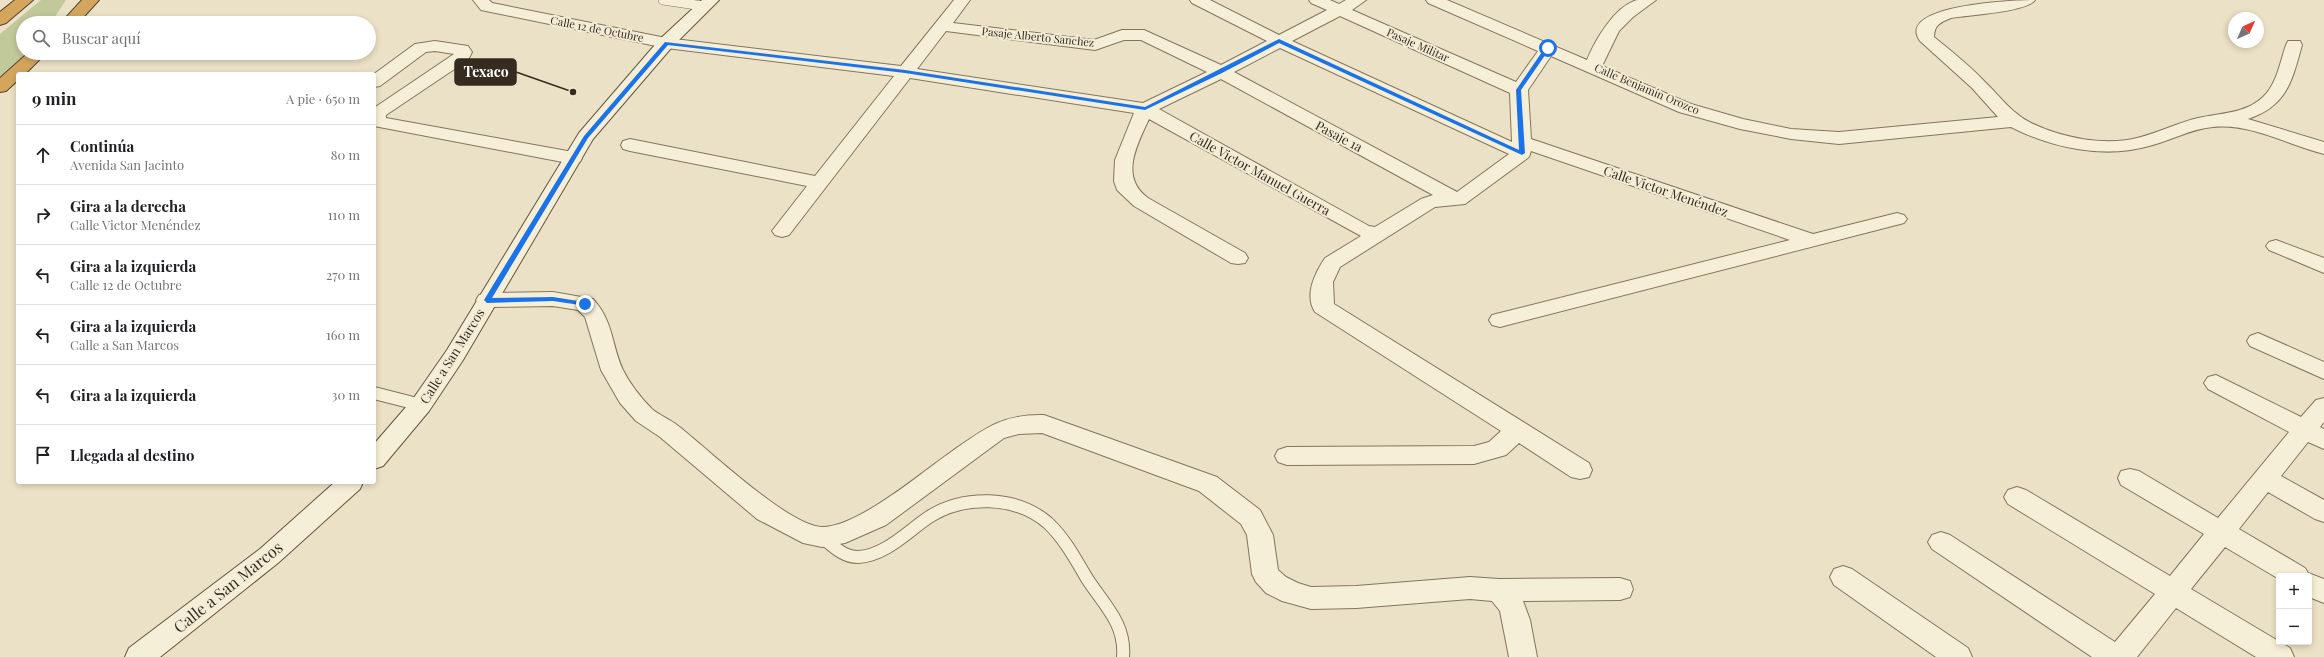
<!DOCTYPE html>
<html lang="es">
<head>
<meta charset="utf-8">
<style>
  :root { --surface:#fff; --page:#f6f6f6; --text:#202124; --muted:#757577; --line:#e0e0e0 }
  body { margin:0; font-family:"Playfair Display",serif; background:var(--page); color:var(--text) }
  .controls { position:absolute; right:12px; bottom:12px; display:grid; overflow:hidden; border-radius:4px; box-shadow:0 2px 6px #0003 }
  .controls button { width:36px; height:36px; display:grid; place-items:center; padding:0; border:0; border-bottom:1px solid var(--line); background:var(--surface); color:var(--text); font:20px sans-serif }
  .compass { position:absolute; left:2228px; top:12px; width:36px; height:36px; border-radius:50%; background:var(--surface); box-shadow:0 2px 6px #0003; rotate:45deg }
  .stop { position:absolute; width:12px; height:12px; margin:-9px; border:3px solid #1a73e8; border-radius:50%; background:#fff }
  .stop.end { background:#1a73e8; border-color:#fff; box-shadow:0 1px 4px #0008 }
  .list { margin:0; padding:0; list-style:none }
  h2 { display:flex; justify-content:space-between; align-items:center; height:52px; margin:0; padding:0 16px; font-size:17px }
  h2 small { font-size:13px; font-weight:400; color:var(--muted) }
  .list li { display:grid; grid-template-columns:26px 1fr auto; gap:12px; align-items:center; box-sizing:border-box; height:60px; padding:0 16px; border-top:1px solid var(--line) }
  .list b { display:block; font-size:15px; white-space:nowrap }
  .list p { margin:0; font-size:13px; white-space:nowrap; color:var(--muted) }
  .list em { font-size:13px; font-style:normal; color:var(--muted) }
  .icon { flex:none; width:22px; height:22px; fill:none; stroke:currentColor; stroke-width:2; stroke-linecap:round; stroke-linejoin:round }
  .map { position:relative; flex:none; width:2324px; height:657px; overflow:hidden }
  .search { position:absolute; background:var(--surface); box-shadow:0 2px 6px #0003; left:16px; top:16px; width:360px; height:44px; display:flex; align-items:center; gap:10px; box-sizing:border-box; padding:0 14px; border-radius:22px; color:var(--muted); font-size:15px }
  .panel { position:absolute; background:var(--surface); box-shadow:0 2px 6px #0003; left:16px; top:72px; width:360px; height:412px; border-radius:4px }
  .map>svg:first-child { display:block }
</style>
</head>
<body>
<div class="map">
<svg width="2324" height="657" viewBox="0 0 2324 657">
  <rect width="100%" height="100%" fill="#ebe1c6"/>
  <path fill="#c1c99a" d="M 41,0 L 66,0 L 51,23 L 23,23 L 23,53 L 27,53 L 0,79 L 0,34 Z"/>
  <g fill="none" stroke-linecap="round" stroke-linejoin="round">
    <g stroke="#85745d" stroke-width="10">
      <path id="lane-far1" d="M 663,0 L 703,6"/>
    </g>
    <g stroke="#85745d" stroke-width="14">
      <path id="lane" d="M 374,393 L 421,405
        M 822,537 C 833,546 843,557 858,557 C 885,556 908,531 929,517 C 963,495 1016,495 1048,523 C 1064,538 1075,558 1086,577 C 1103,604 1126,623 1123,657"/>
    </g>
    <g stroke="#85745d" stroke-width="2">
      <path id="street" d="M 473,0 L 489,0 L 492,3 L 666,38 L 901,66 L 954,0 L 970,0 L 953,23 L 1094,40 L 1122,30 L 1144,30 L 1221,65 L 1267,41 L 1192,3 L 1190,0 L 1210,0 L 1279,35 L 1327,10 L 1311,3 L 1309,0 L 1330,0 L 1339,4 L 1346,0 L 1366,0 L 1352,10 L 1516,82 L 1538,51 L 1428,3 L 1426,0 L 1447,0 L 1587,60 C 1595,40 1615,6 1637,0 C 1642,0 1650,0 1656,0 L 1633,17 L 1619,31 L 1602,66 L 1691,104 L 1743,119 L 1791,129 L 1839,132 L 1998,117 L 1972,88 L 1920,41 C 1894,4 2019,0 2035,0 C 2027,12 1968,15 1951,18 C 1941,22 1934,25 1934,37 C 1951,51 1969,65 1984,81 C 2000,96 2011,113 2031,123 C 2062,138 2104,146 2137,138 C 2158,133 2177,123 2198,118 C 2220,113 2245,114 2263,97 C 2277,84 2280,62 2286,45 L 2288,41 L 2300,41 L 2302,45 C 2292,81 2287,106 2248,119 L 2324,142 L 2324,154 C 2288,145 2251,123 2213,127 C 2190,129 2170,141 2149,146 C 2104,159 2052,148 2011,127 L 1839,144 L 1791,139 L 1740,129 L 1679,112 L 1551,56 L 1528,90 L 1531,139 L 1813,234 L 1897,213 L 1904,215 L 1907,219 L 1904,223 L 1500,327 L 1492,325 L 1489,320 L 1492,315 L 1790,240 L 1531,151 L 1529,157 L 1465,204 L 1435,207 L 1340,267 L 1333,282 L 1334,304 L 1589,463 L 1592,470 L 1589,477 L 1580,479 L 1571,477 L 1519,443 L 1506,455 L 1474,464 L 1287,465 L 1278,462 L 1275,456 L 1278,450 L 1287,447 L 1474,446 L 1489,442 L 1501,431 L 1315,312 C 1304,295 1315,273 1325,258 L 1361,236 L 1149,119 C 1137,145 1119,177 1148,198 L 1245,253 L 1248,258 L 1245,263 L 1238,264 L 1231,263 L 1134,206 L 1117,190 L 1114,181 L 1115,160 L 1134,113 L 910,78 L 789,235 L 782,237 L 775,235 L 772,231 L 807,186 L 630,151 L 623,149 L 621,145 L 623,141 L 630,139 L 815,176 L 894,76 L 666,48 L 481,10 ZM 1340,16 L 1510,93 L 1512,142 L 1292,41 ZM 946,31 L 1095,50 L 1124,40 L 1141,40 L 1207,72 L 1143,103 L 917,69 ZM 1280,48 L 1509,154 L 1457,192 L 1234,72 ZM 1221,79 L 1433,195 L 1421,199 L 1375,227 L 1369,226 L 1159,109 Z
        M 435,41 L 468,46 L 472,52 L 468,60 L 386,115 L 386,118 L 573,152 L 580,154 L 582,158 L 580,162 L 573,164 L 374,126 L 374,108 L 454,54 L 435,51 L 426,52 L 380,86 L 374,87 L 374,74 L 415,44 Z
        M 2276,240 L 2324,258 L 2324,273 L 2269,250 L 2266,246 L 2269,242 Z
        M 553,292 L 593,299 C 614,322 611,344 623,370 C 630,384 641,398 652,409 C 659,415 669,419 677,425 C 707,448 788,526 822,527 C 858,527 921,473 951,452 C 984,429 1002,414 1044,415 L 1217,477 L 1260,510 L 1273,535 L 1278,570 L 1286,577 L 1298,583 L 1311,587 L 1356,586 L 1470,577 L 1499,579 L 1620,578 L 1630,581 L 1633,589 L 1630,597 L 1620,600 L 1523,601 L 1530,620 L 1537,657 L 1509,657 L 1500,611 L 1492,601 L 1470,599 L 1356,608 L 1311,609 L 1282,601 L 1266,593 L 1256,582 L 1252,574 L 1247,535 L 1241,524 L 1199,491 L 1042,433 L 1019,434 L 1004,438 L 886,525 L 845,543 L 822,547 L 803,543 L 757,519 L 660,437 L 636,421 L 620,403 L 601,370 L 585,317 L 578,310 L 553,306 L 487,307 L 479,305 L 476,300 L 479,295 L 487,293 Z
        M 2258,333 L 2324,362 L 2324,379 L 2250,346 L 2247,341 L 2250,336 Z
        M 2216,375 L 2301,417 L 2316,400 L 2324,398 L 2324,422 L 2320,427 L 2324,429 L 2324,449 L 2308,442 L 2281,476 L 2324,500 L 2324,522 L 2315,519 L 2268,492 L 2239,529 L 2305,568 L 2308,573 L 2324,579 L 2324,603 L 2309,597 L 2309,576 L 2279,576 L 2279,579 L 2225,547 L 2191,589 L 2290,648 L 2294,657 L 2256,657 L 2176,608 L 2137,657 L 2092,657 L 1932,549 L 1928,542 L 1932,535 L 1941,532 L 1950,535 L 2115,642 L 2155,594 L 2008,504 L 2004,497 L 2008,490 L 2017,487 L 2026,490 L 2170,576 L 2204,534 L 2121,485 L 2118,478 L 2121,471 L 2130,469 L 2139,471 L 2218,518 L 2289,432 L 2208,389 L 2204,383 L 2208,377 Z
        M 1843,566 L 1852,569 L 1968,648 L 1972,657 L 1936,657 L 1834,585 L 1830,577 L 1834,569 Z"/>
    </g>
    <g stroke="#675540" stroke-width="2">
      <path id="secondary" d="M 702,0 L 719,0 L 672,47 L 593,139 L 463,360 L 429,411 L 383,466 L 374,469 L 374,444 L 413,399 L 447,350 L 579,133 L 660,39 Z
        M 335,482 L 363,482 L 360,489 L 278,563 L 160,657 L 125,657 L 129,648 L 260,549 Z"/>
    </g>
    <g stroke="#534230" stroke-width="2">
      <path id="highway" d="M 15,0 L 33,0 L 6,23 L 0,25 L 0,12 Z
        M 82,0 L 99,0 L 78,23 L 61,23 Z
        M 28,53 L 46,53 L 25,74 L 18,74 L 18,80 L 6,91 L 0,92 L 0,78 Z"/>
    </g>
    <use href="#lane-far1" stroke="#f6efd8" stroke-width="9"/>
    <use href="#lane" stroke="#f6efd8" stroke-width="12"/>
    <use href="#street" fill="#f6efd8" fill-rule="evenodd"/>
    <use href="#secondary" fill="#f6efd8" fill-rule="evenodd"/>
    <use href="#highway" fill="#d4a55c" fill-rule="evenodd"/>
  </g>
  <path fill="#1a73e8" d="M 1279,39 L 1519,150 L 1516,90 L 1546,46 L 1550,48 L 1521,90 L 1525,153 L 1522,155 L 1279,43 L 1222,73 L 1145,110 L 905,73 L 668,45 L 588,138 L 492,298 L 553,297 L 585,302 L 587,306 L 553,301 L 487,303 L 484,300 L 584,136 L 665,42 L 905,70 L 1145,107 Z"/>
  <g text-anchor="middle" stroke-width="4" stroke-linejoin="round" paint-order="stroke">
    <g font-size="11" fill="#362b1f" stroke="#f3ecd5">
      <text transform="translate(597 29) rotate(11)" y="4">Calle 12 de Octubre</text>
      <text transform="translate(1038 37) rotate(6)" y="4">Pasaje Alberto Sanchez</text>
      <text transform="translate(1418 45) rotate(24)" y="4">Pasaje Militar</text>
      <text transform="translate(1647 89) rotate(23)" y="4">Calle Benjamín Orozco</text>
    </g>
    <g font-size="13" fill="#362b1f" stroke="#f3ecd5">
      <text transform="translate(1339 136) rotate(28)" y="5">Pasaje 1a</text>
      <text transform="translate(1260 173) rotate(29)" y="5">Calle Victor Manuel Guerra</text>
      <text transform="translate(1666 191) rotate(19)" y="5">Calle Victor Menéndez</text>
      <text transform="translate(452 356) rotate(-58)" y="5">Calle a San Marcos</text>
    </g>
    <g font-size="16" fill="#362b1f" stroke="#f3ecd5">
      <text transform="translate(228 587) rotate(-39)" y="6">Calle a San Marcos</text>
    </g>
  </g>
  <path fill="none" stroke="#362b1f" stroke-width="1.5" d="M573 92L516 72"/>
  <circle fill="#362b1f" stroke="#f3ecd5" stroke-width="1.5" cx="573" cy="92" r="4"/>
  <rect fill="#362b1f" stroke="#362b1f" stroke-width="1.5" x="455" y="59" width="61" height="26" rx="4"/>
  <g font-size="14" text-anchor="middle" font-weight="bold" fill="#fff">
    <text x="486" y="77">Texaco</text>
  </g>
</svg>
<div class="controls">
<button>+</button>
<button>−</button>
</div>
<svg class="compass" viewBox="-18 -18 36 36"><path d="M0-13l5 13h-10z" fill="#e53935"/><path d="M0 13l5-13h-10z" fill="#757577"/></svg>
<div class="stop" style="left:1548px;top:48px"></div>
<div class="stop end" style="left:585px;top:304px"></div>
<div class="search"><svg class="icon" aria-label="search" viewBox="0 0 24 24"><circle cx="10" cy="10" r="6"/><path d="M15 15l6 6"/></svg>Buscar aquí</div>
<section class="panel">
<h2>9 min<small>A pie · 650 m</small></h2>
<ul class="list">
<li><svg class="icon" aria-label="ahead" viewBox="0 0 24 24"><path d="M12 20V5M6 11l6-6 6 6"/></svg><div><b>Continúa</b><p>Avenida San Jacinto</p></div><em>80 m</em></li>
<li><svg class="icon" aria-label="right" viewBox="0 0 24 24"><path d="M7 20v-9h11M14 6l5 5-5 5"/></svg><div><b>Gira a la derecha</b><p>Calle Victor Menéndez</p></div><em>110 m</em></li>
<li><svg class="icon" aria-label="left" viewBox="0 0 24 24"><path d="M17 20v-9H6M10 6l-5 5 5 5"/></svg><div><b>Gira a la izquierda</b><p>Calle 12 de Octubre</p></div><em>270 m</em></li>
<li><svg class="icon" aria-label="left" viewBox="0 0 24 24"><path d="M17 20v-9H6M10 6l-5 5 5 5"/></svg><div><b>Gira a la izquierda</b><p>Calle a San Marcos</p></div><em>160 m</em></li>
<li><svg class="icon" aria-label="left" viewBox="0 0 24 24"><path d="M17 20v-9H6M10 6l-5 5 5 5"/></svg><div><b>Gira a la izquierda</b></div><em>30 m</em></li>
<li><svg class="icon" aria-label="arrive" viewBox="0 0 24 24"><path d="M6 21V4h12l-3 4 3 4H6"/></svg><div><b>Llegada al destino</b></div></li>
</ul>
</section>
</div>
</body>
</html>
